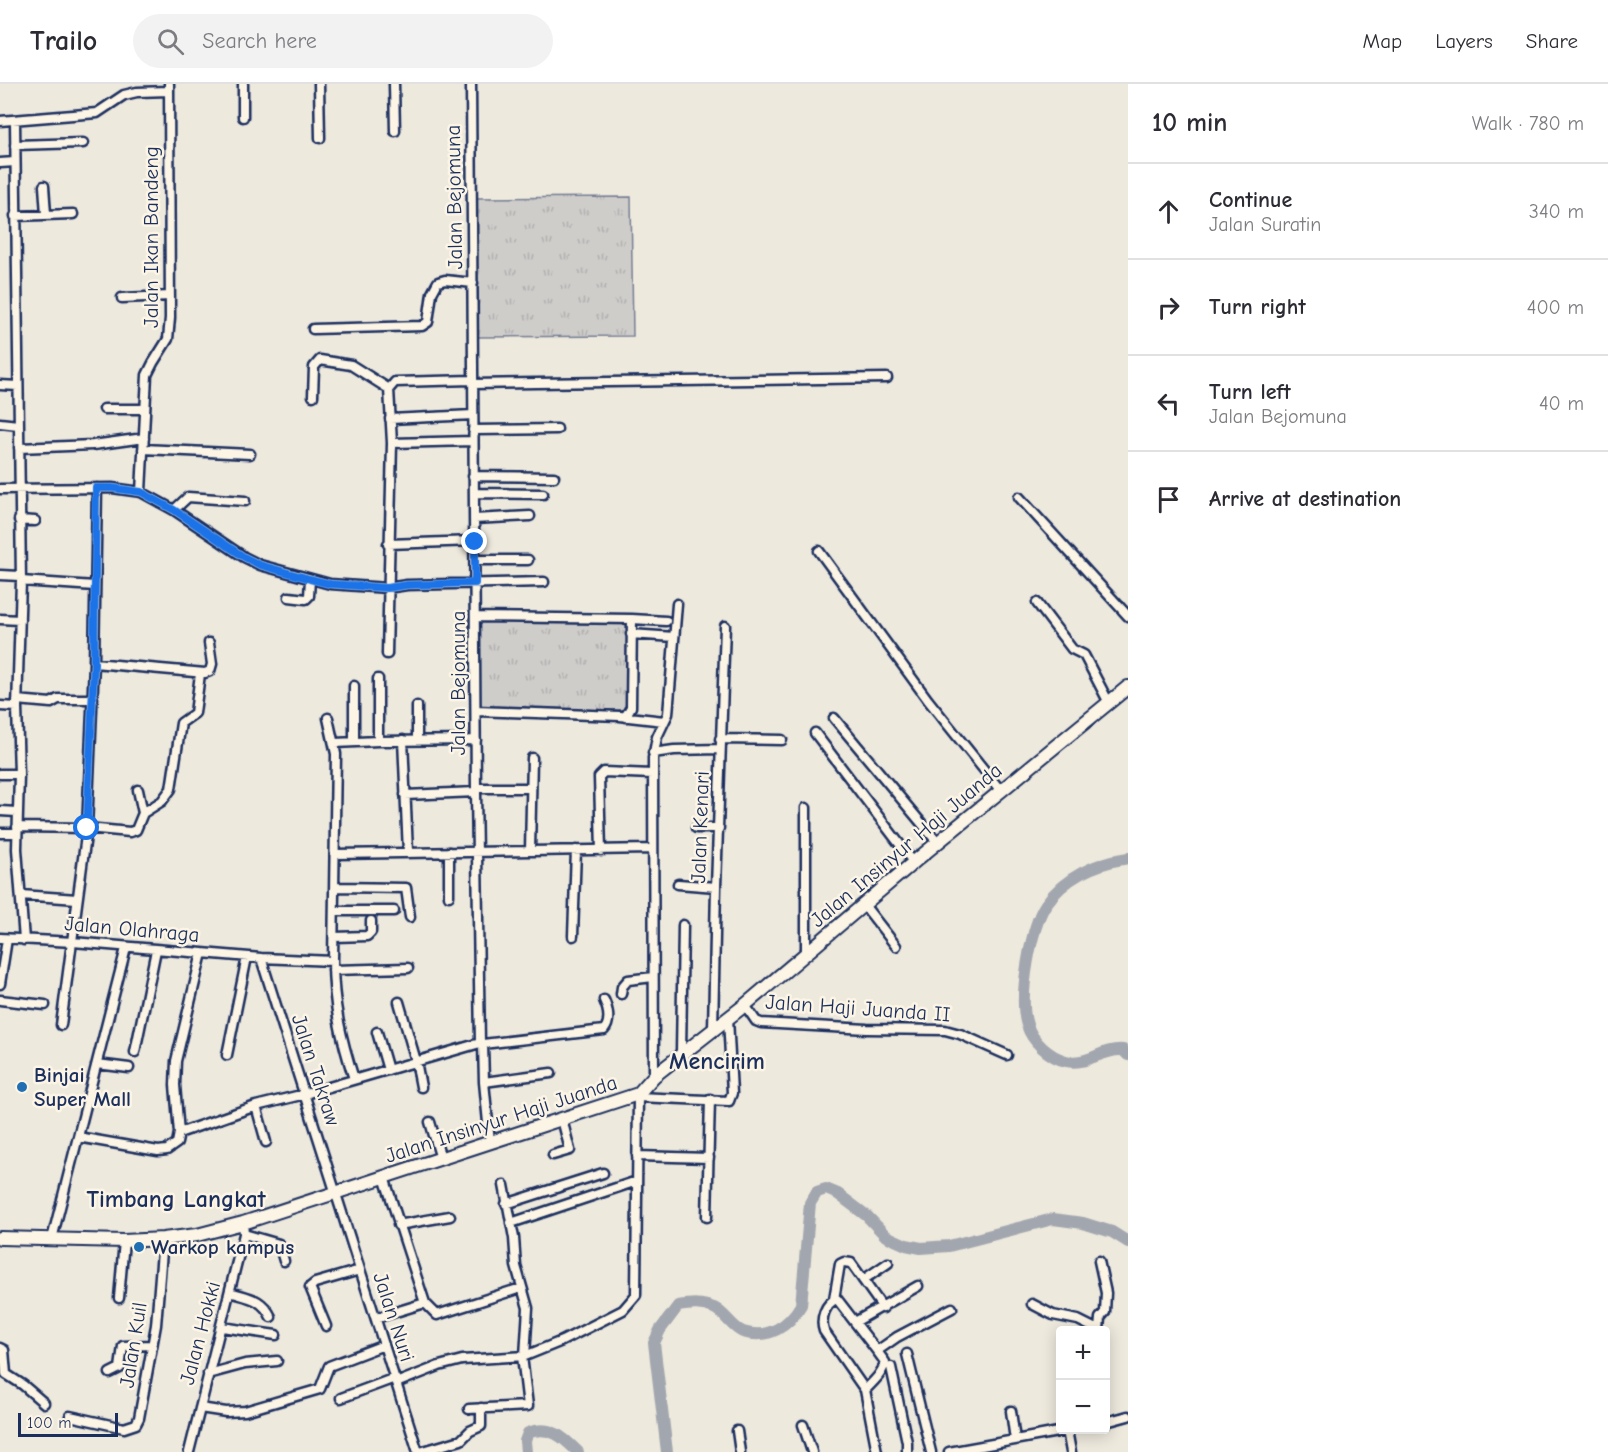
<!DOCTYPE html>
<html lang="en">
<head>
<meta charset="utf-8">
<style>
  :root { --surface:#fff; --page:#f2f2f3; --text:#2b2b33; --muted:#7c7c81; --line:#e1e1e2 }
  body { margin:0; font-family:"Comic Neue",sans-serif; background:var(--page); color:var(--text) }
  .controls { position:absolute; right:18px; bottom:18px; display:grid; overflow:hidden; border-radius:6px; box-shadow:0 3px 15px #0003 }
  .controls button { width:54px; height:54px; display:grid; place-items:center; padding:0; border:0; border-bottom:2px solid var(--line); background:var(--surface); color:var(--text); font:30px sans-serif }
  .scale { position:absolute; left:18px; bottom:15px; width:100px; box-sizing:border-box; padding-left:6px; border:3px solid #1b2f5e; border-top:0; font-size:16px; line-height:21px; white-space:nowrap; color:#1b2f5e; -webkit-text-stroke:4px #fcf5e5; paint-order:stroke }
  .stop { position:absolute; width:18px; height:18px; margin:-14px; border:4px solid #1a73e8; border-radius:50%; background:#fff }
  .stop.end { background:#1a73e8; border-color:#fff; box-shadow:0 2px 6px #0008 }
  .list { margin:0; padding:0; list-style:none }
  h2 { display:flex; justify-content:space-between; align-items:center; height:78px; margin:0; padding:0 24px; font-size:26px }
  h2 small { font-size:20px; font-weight:400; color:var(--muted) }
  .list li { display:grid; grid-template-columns:39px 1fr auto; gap:18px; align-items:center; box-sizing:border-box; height:96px; padding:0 24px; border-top:2px solid var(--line) }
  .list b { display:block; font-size:22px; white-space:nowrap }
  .list p { margin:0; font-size:20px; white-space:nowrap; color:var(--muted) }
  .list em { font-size:20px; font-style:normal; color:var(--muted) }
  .icon { flex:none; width:33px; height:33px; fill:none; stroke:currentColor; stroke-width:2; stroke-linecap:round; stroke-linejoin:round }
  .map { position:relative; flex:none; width:1128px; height:1368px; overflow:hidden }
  header { display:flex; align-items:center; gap:36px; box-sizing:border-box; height:84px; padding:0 30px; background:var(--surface); border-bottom:2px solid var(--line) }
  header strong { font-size:28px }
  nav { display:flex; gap:33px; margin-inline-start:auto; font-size:21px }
  .search { width:420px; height:54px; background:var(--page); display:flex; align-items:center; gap:15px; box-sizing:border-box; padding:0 21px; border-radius:33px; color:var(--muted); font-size:22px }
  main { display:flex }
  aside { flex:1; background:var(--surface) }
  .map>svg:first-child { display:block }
</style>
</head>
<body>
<header>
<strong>Trailo</strong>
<div class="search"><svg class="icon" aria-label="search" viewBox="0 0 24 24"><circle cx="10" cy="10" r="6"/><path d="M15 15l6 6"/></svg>Search here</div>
<nav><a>Map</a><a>Layers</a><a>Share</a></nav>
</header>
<main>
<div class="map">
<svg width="1128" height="1368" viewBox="0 0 1128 1368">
  <defs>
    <pattern id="park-tufts" width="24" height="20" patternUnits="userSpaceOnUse" patternTransform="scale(1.5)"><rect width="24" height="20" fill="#cfcdca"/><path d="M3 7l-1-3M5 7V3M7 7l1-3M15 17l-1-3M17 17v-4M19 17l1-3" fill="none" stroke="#b1b0b0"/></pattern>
  </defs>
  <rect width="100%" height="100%" fill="#eee9dd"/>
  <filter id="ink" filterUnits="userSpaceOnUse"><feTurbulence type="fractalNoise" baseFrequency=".0167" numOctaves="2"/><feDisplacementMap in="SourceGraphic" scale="12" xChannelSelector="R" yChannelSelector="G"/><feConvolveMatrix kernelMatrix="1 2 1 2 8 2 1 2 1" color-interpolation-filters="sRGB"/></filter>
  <g filter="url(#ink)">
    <path fill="url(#park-tufts)" stroke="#757e94" stroke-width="1.5" d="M 631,113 L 633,252 L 478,253 L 477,114 Z
      M 480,536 L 628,538 L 626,626 L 479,625 Z"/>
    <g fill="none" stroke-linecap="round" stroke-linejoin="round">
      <path stroke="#a2a7af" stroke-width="12" d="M 1128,774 C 1096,779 1065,793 1046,820 C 1031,842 1018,914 1027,941 C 1032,957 1049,973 1066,977 C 1087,982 1102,964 1123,966 L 1128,971
        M 526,1368 L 525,1357 L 528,1349 C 550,1340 564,1354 578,1368
        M 667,1368 L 654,1259 L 660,1246 L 678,1222 C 691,1220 702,1219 714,1224 C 725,1229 732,1244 743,1248 C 768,1256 789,1242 801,1221 L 810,1119 L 817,1108 L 826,1105 L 838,1110 L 867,1132 L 886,1152 L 906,1161 L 921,1164 L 949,1162 L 1053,1135 L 1083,1139 L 1112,1148 L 1128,1158"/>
      <g stroke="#1b2f5e" stroke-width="13">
        <path id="street" d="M 319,0 L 320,54
          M 394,0 L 395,47
          M 471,0 L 476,708 L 480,959 L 483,960 L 484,998 L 490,1059
          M 243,33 L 243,0
          M 0,37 L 97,29 L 124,11 L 137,8 L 169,7
          M 15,37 L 21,497 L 17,623 L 19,690 L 17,765 L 24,856
          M 15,61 L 83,59
          M 0,79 L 15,78
          M 44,102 L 46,130
          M 15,132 L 73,130
          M 122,214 L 170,212
          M 313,245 L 422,242 L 428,238 L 432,209 L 438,198 L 445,196 L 473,199
          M 473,300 L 887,294
          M 0,301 L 18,302
          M 313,312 L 314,283 L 320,276 L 351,281 L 389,305
          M 104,325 L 145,325
          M 390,335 L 473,331
          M 0,339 L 18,341
          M 473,346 L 557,345
          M 392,359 L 473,357
          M 19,364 L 93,361 L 144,354
          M 143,365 L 250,370
          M 473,392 L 554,393
          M 0,405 L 112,404 L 141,408 L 174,426 L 244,473 L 260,481 L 330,500 L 387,504 L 407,501 L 544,498
          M 141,408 L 147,291 L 153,279 L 168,255 L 170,234 L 169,0
          M 474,409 L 543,410
          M 1019,413 L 1128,532
          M 174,426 L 188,413 L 245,417
          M 474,435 L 530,432
          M 19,436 L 35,437
          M 388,460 L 475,457
          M 819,467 L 928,616 L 1001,707
          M 476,476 L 528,476
          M 0,491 L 20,492
          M 21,497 L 95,502
          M 289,513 L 306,515 L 309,512 L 310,495
          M 1037,519 L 1072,565 L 1084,571 L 1109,619
          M 475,533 L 632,535 L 666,537
          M 0,535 L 20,536
          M 631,550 L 674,553
          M 387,570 L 392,359 L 389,305 L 395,298 L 472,296
          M 94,579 L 205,589 L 210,587 L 212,580 L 209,559
          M 17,616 L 51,619 L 58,615 L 93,615
          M 0,622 L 17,623
          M 417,622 L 417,656
          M 476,627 L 620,632 L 664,637
          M 625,633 L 631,623 L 632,535
          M 328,634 L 336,670 L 333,877 C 333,920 341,954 354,995
          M 834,634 L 938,759
          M 815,649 L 914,779
          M 720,655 L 782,656
          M 403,656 L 408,768
          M 378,657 L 378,595
          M 354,658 L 354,602
          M 335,659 L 378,657 L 476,656
          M 653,669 L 674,666 L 720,665
          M 0,690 L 19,690
          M 476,704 L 531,704
          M 138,706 L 143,729
          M 405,711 L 476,708
          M 0,727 L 17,728
          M 17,743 L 87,744 L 130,748 L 136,746 L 143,729 L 162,717 L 171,705 L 181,639 L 195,629 L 200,590
          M 696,744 L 719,744
          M 0,749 L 17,749
          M 530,767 L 532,674
          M 601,767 L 599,693 L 604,688 L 652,690
          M 449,768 L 449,812
          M 336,770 L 652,765
          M 678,800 L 716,803
          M 335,803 L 406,804 L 410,833
          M 21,811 L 77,815
          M 864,821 L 896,862
          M 335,827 L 394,827
          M 573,852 L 576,766
          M 334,853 L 367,852 L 371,848 L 371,837
          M 0,854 L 73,858 L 261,874 L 333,877
          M 806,870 L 806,724
          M 261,874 L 418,1368
          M 333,886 L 408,884
          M 0,900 L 7,855
          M 621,910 L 622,903 L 628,896 L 653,893
          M 0,916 L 45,921
          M 399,918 L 416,977 L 421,1003
          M 745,921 L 756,937 L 761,939 L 867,945 L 945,946 L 960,950 L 1007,971
          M 61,941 L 87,744 L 94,579 L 97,404
          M 713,945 L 716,803 L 725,542
          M 377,948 L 388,986
          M 483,960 L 604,946 C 611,938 608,925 604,916
          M 135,968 L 156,866
          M 681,969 L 683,841
          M 227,971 L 247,873
          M 97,980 L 129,984
          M 654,992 L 653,674 L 657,653 L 668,630 L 677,520
          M 484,998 L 551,989
          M 637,1013 L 729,1017 L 732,1009 L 728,934
          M 256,1022 L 266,1058
          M 430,1038 L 441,1075
          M 179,1049 L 256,1022 L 305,1010 L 480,959
          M 78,1053 L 158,1067 L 167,1066 L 177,1059 L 179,1049 L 175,1001 L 176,977 L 202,869
          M 553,1071 L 570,1066 L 562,1035
          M 637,1072 L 709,1074
          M 384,1093 L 425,1219 L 437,1231 L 521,1204
          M 504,1101 L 514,1154 L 516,1182 L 528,1224 L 525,1272
          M 506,1120 L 603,1089
          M 707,1133 L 710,1015
          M 511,1139 L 637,1097
          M 398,1141 L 450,1132
          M 244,1150 L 279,1160 L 284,1177
          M 52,1155 L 126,864
          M 1099,1177 L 1106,1209 L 1105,1228 L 1100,1234 L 1099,1246
          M 863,1196 L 888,1179
          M 230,1208 C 249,1214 262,1214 271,1233
          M 119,1214 L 124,1157
          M 834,1215 L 840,1180 L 844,1178 L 851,1179 L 883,1224
          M 1032,1220 L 1053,1231 L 1078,1236 L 1098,1246
          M 376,1234 L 425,1219
          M 855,1238 L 918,1202
          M 326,1242 L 310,1203 L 315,1199 L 360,1186
          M 222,1243 L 276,1251
          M 0,1264 L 4,1266 L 6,1290 L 23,1301 L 44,1319
          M 907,1270 L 931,1368
          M 891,1283 L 907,1358 L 907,1368
          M 110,1289 L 120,1284 L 123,1262 L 152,1261
          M 208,1290 L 245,1280 L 277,1277
          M 396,1299 L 439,1282 L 462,1276 L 525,1272 L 562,1257 L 623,1226 L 636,1211 L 638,1010
          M 865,1306 C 874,1297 883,1289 885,1278 L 877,1267 L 897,1253 L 952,1224
          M 341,1314 L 395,1294
          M 200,1324 L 226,1328 L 245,1327 L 320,1305 L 329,1282 L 384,1261
          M 469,1325 L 528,1322 L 522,1272
          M 1011,1327 L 1015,1356
          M 70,1332 L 124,1344 L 136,1340 L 139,1334 L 156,1241 L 163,1155
          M 1106,1338 L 1128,1332
          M 803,1341 L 812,1368
          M 1067,1346 L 1071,1368
          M 737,1347 L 740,1368
          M 189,1368 L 244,1150 L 243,1139
          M 420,1368 L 461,1356 L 470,1347 L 481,1342 L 481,1324
          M 877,1368 L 865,1306 L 824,1247 C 820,1235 825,1219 837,1215 L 877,1267
          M 949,1368 L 1069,1346"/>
      </g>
      <g stroke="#1b2f5e" stroke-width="16">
        <path id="secondary" d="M 0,1154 L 124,1157 L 163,1155 L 197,1151 L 243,1139 L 638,1010 L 654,992 L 745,921 L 920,773 L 1128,603"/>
      </g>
      <use href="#street" stroke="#fcf5e5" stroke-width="8"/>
      <use href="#secondary" stroke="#fcf5e5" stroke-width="12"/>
    </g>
  </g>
  <g fill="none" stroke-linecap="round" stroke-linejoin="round" filter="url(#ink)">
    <path stroke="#1a73e8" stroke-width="8" d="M 87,744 L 94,579 L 96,404 L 112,404 L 141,408 L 174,426 L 244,473 L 260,481 L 310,495 L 330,500 L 387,504 L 407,501 L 475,499 L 475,458"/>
  </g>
  <g fill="#1f6fb2" stroke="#fcf5e5" stroke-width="2">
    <circle cx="22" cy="1003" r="6"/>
    <circle cx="139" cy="1163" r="6"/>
  </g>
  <g text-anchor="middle" stroke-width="5" stroke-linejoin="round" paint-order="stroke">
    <g font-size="21" fill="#1b2f5e" stroke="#fcf5e5">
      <text transform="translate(454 113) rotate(-91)" y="7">Jalan Bejomuna</text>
      <text transform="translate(151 153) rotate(-90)" y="7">Jalan Ikan Bandeng</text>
      <text transform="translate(458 599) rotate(-90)" y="7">Jalan Bejomuna</text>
      <text transform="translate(700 743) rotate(-88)" y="7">Jalan Kenari</text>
      <text transform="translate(906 761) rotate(-40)" y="7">Jalan Insinyur Haji Juanda</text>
      <text transform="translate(132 845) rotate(5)" y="7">Jalan Olahraga</text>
      <text transform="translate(858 924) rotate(4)" y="7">Jalan Haji Juanda II</text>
      <text transform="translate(316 986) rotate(72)" y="7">Jalan Takraw</text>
      <text transform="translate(501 1035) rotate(-18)" y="7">Jalan Insinyur Haji Juanda</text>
      <text transform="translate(394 1233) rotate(72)" y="7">Jalan Nuri</text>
      <text transform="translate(200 1249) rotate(-75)" y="7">Jalan Hokki</text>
      <text transform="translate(133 1261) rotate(-81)" y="7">Jalan Kuil</text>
    </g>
    <g font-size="21" font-weight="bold" fill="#1b2f5e" stroke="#fcf5e5" text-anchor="start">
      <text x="34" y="998">Binjai<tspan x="34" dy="24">Super Mall</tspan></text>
      <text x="151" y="1170">Warkop kampus</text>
    </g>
    <g font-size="24" font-weight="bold" fill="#1b2f5e" stroke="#fcf5e5">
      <text x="717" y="985">Mencirim</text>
      <text x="176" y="1123">Timbang Langkat</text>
    </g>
  </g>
</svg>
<div class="controls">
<button>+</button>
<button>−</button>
</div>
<div class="scale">100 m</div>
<div class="stop" style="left:87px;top:744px"></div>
<div class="stop end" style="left:475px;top:458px"></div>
</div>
<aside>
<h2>10 min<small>Walk · 780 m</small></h2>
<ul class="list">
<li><svg class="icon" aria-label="ahead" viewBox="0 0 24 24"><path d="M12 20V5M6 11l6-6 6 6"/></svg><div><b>Continue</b><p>Jalan Suratin</p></div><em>340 m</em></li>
<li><svg class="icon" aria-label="right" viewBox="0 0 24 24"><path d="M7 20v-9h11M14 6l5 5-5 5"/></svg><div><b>Turn right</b></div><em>400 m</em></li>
<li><svg class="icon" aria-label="left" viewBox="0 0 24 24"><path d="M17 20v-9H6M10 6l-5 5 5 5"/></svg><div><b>Turn left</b><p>Jalan Bejomuna</p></div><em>40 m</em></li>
<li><svg class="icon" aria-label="arrive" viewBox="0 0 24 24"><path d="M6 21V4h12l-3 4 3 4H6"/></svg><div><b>Arrive at destination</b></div></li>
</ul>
</aside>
</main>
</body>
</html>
